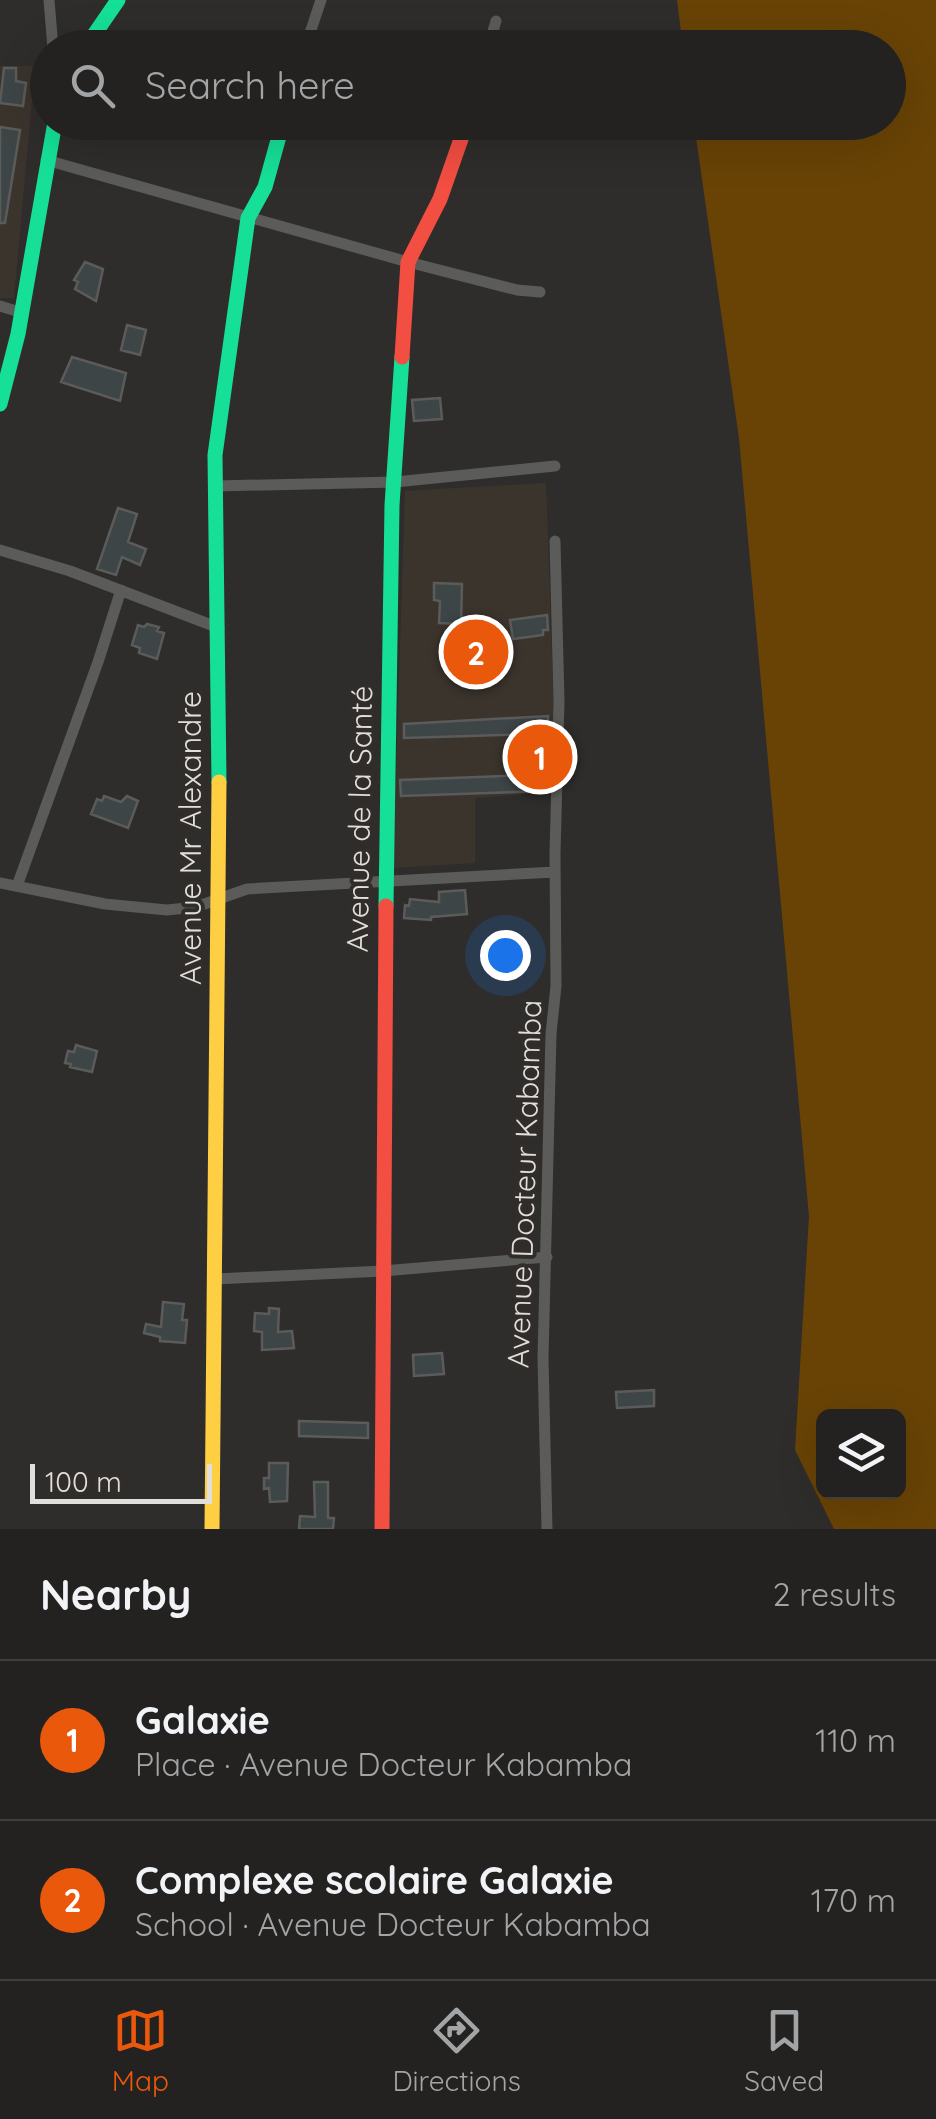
<!DOCTYPE html>
<html lang="en">
<head>
<meta charset="utf-8">
<style>
  :root { --surface:#232220; --page:#2b2a29; --text:#f1f3f6; --muted:#a3a4a5; --line:#403f3e; --accent:#ea580c }
  body { margin:0; font-family:Quicksand,sans-serif; background:var(--page); color:var(--text) }
  .controls { position:absolute; right:30px; bottom:30px; display:grid; overflow:hidden; border-radius:15px; box-shadow:0 10px 40px #0002 }
  .controls button { width:90px; height:90px; display:grid; place-items:center; padding:0; border:0; border-bottom:2px solid var(--line); background:var(--surface); color:var(--text); font:50px sans-serif }
  .scale { position:absolute; left:30px; bottom:25px; width:182px; box-sizing:border-box; padding-left:10px; border:5px solid #e1dfdc; border-top:0; font-size:28px; line-height:35px; white-space:nowrap; color:#e1dfdc; -webkit-text-stroke:8px #302d2a; paint-order:stroke }
  .you { position:absolute; left:505px; top:955px; width:35px; height:35px; margin:-25px; border:8px solid #fff; border-radius:50%; background:#1a73e8; box-shadow:0 0 0 15px #1a73e833 }
  .badge { display:grid; place-items:center; width:65px; height:65px; border-radius:50%; background:var(--accent); color:#fff; font-size:32px; font-weight:700 }
  .pin { position:absolute; translate:-50% -50%; border:5px solid #fff; box-shadow:0 2px 10px #0006 }
  .list { margin:0; padding:0; list-style:none }
  h2 { display:flex; justify-content:space-between; align-items:center; height:130px; margin:0; padding:0 40px; font-size:42px }
  h2 small { font-size:32px; font-weight:400; color:var(--muted) }
  .list li { display:grid; grid-template-columns:65px 1fr auto; gap:30px; align-items:center; box-sizing:border-box; height:160px; padding:0 40px; border-top:2px solid var(--line) }
  .list b { display:block; font-size:38px; white-space:nowrap }
  .list p { margin:0; font-size:32px; white-space:nowrap; color:var(--muted) }
  .list em { font-size:32px; font-style:normal; color:var(--muted) }
  .icon { flex:none; width:55px; height:55px; fill:none; stroke:currentColor; stroke-width:2; stroke-linecap:round; stroke-linejoin:round }
  .map { position:relative; flex:none; width:936px; height:1529px; overflow:hidden }
  .search { position:absolute; background:var(--surface); box-shadow:0 10px 40px #0002; left:30px; right:30px; top:30px; height:110px; display:flex; align-items:center; gap:25px; box-sizing:border-box; padding:0 35px; border-radius:55px; color:var(--muted); font-size:38px }
  .sheet { height:450px; background:var(--surface) }
  nav { display:flex; justify-content:space-around; align-items:center; box-sizing:border-box; height:140px; border-top:2px solid var(--line); background:var(--surface); font-size:28px; color:var(--muted) }
  nav a { display:grid; justify-items:center; gap:5px }
  nav .on { color:var(--accent) }
  .map>svg:first-child { display:block }
</style>
</head>
<body>
<div class="map">
<svg width="936" height="1529" viewBox="0 0 936 1529">
  <rect width="100%" height="100%" fill="#2f2d2b"/>
  <path fill="#3b342d" d="M 0,66 L 35,66 L 14,298 L 0,298 Z
    M 546,483 L 554,721 L 551,792 L 475,798 L 475,863 L 393,868 L 405,491 Z"/>
  <path fill="#694306" fill-rule="evenodd" d="M 677,0 L 936,0 L 936,1529 L 834,1529 L 795,1450 L 809,1216 L 739,438 L 694,123 L 888,122 L 888,48 L 683,47 ZM 824,1416 L 898,1416 L 898,1492 L 824,1492 Z"/>
  <path fill="#3e4546" stroke="#5b5b5a" stroke-width="2.5" d="M 4,68 L 16,68 L 16,81 L 26,83 L 23,106 L 0,103 Z
    M 0,127 L 20,130 L 5,223 L 0,223 Z
    M 85,262 L 103,269 L 96,301 L 75,289 L 78,282 L 74,280 Z
    M 127,325 L 146,330 L 140,355 L 121,350 Z
    M 72,357 L 126,373 L 120,401 L 61,382 Z
    M 440,398 L 442,419 L 414,421 L 412,400 Z
    M 118,508 L 137,514 L 128,542 L 146,549 L 140,565 L 122,557 L 116,575 L 97,569 Z
    M 434,583 L 462,584 L 461,624 L 439,623 L 440,601 L 434,600 Z
    M 547,615 L 548,630 L 543,630 L 543,635 L 513,639 L 510,620 Z
    M 147,624 L 159,627 L 157,631 L 164,633 L 157,659 L 139,653 L 140,648 L 132,645 L 138,625 L 144,627 Z
    M 548,716 L 547,791 L 401,796 L 400,780 L 533,775 L 532,734 L 404,738 L 404,724 Z
    M 104,796 L 121,802 L 127,796 L 138,801 L 128,828 L 91,814 L 97,799 L 102,801 Z
    M 465,890 L 467,914 L 431,917 L 431,920 L 404,918 L 405,905 L 409,906 L 410,899 L 439,902 L 439,892 Z
    M 76,1045 L 97,1051 L 92,1072 L 70,1067 L 71,1064 L 65,1063 L 68,1051 L 74,1052 Z
    M 163,1302 L 184,1304 L 182,1320 L 187,1320 L 185,1343 L 160,1341 L 160,1337 L 144,1333 L 146,1324 L 161,1327 Z
    M 269,1308 L 279,1309 L 278,1332 L 292,1331 L 294,1348 L 262,1350 L 262,1332 L 254,1331 L 255,1313 L 269,1314 Z
    M 442,1353 L 444,1374 L 414,1376 L 413,1355 Z
    M 654,1390 L 654,1406 L 617,1408 L 616,1392 Z
    M 299,1421 L 368,1423 L 368,1438 L 299,1436 Z
    M 269,1463 L 288,1463 L 287,1501 L 270,1502 L 269,1488 L 264,1489 L 264,1478 L 269,1478 Z
    M 314,1482 L 328,1482 L 328,1518 L 334,1518 L 333,1529 L 299,1529 L 300,1516 L 315,1517 Z"/>
  <g fill="none" stroke-linecap="round" stroke-linejoin="round">
    <path stroke="#5b5b5a" stroke-width="11" d="M 49,0 L 53,48
      M 305,48 L 321,0
      M 488,48 L 496,21
      M 46,160 L 408,262 L 517,290 L 540,292
      M 0,306 L 23,313
      M 217,486 L 395,482 L 555,466
      M 0,550 L 70,571 L 219,628
      M 0,883 L 105,904 L 167,910 L 196,907 L 247,889 L 555,872
      M 17,886 L 98,662 L 121,590
      M 216,1279 L 383,1271 L 547,1257
      M 547,1529 L 543,1358 L 551,1034 L 556,986 L 555,854 L 559,702 L 555,541"/>
    <path stroke="#16e098" stroke-width="15" d="M 85,48 L 118,0
      M 0,404 L 18,334 L 55,122
      M 219,782 L 215,455 L 248,218 L 265,187 L 283,122
      M 386,906 L 392,505 L 402,357"/>
    <path stroke="#ffcf43" stroke-width="15" d="M 212,1529 L 219,782"/>
    <path stroke="#f24e42" stroke-width="15" d="M 402,357 L 408,262 L 440,199 L 467,122
      M 382,1529 L 386,906"/>
  </g>
  <g text-anchor="middle" stroke-width="8" stroke-linejoin="round" paint-order="stroke">
    <g font-size="30" fill="#e1dfdc" stroke="#302d2a">
      <text transform="translate(360 819) rotate(-89)" y="10">Avenue de la Santé</text>
      <text transform="translate(191 838) rotate(-90)" y="10">Avenue Mr Alexandre</text>
      <text transform="translate(525 1184) rotate(-88)" y="10">Avenue Docteur Kabamba</text>
    </g>
  </g>
</svg>
<div class="controls">
<button><svg class="icon" aria-label="layers" viewBox="0 0 24 24"><path d="M12 4l9 5-9 5-9-5zM3 14l9 5 9-5"/></svg></button>
</div>
<div class="scale">100 m</div>
<div class="you"></div>
<div class="pin badge" style="left:540px;top:757px">1</div>
<div class="pin badge" style="left:476px;top:652px">2</div>
<div class="search"><svg class="icon" aria-label="search" viewBox="0 0 24 24"><circle cx="10" cy="10" r="6"/><path d="M15 15l6 6"/></svg>Search here</div>
</div>
<section class="sheet">
<h2>Nearby<small>2 results</small></h2>
<ul class="list">
<li><span class="badge">1</span><div><b>Galaxie</b><p>Place · Avenue Docteur Kabamba</p></div><em>110 m</em></li>
<li><span class="badge">2</span><div><b>Complexe scolaire Galaxie</b><p>School · Avenue Docteur Kabamba</p></div><em>170 m</em></li>
</ul>
</section>
<nav>
<a class="on"><svg class="icon" aria-label="map" viewBox="0 0 24 24"><path d="M3 6l6-2 6 2 6-2v14l-6 2-6-2-6 2zM9 4v14M15 6v14"/></svg>Map</a>
<a><svg class="icon" aria-label="directions" viewBox="0 0 24 24"><path d="M12 3l9 9-9 9-9-9zM9 14v-3h6M13 9l2 2-2 2"/></svg>Directions</a>
<a><svg class="icon" aria-label="saved" viewBox="0 0 24 24"><path d="M7 4h10v16l-5-4-5 4z"/></svg>Saved</a>
</nav>
</body>
</html>
